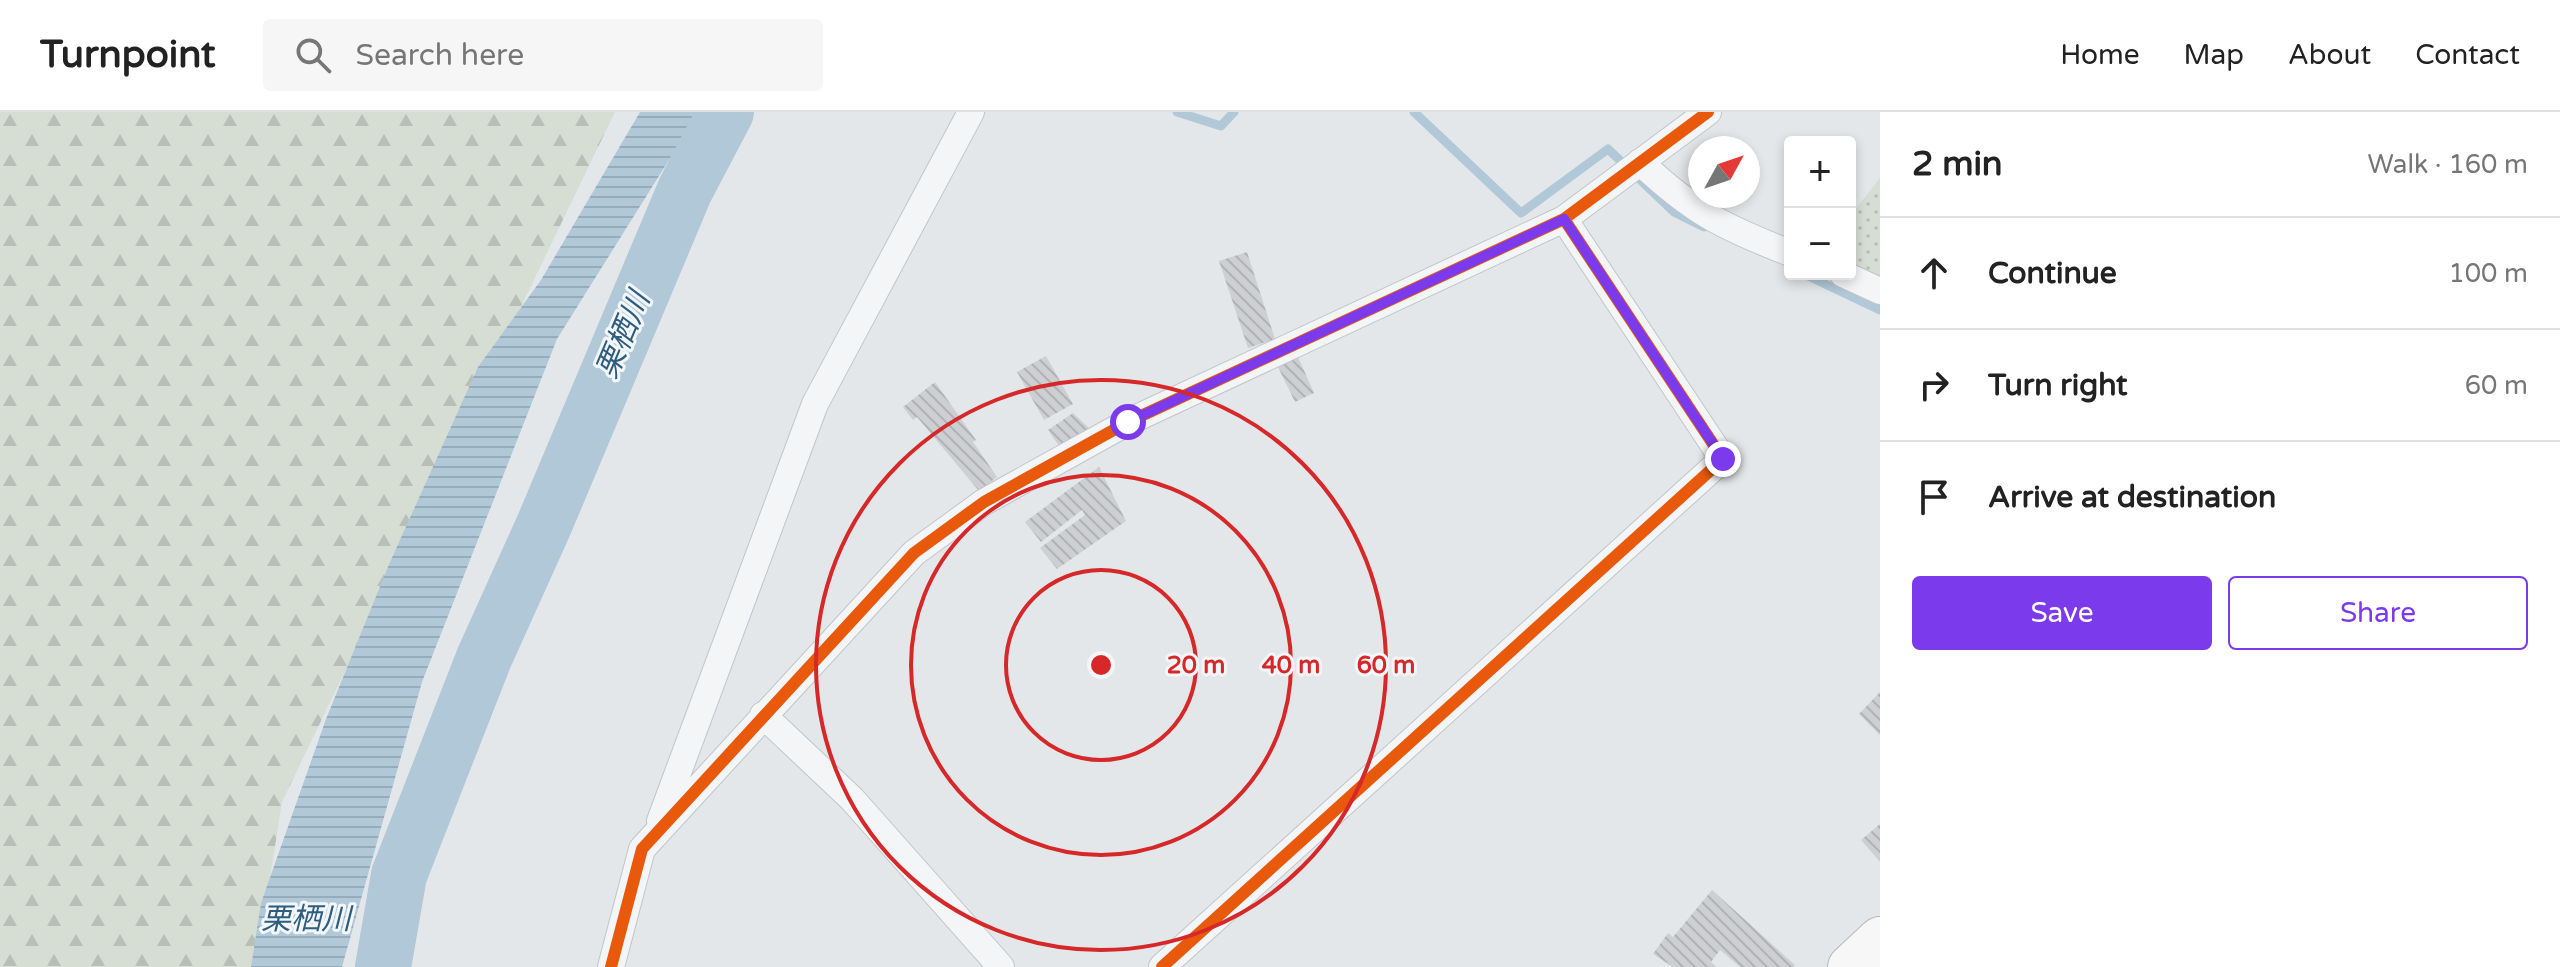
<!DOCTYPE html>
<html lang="en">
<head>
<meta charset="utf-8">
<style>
  :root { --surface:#fff; --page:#f6f6f6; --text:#222; --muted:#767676; --line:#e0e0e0; --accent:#7c3aed }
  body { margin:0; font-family:"Varela Round","Noto Sans JP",sans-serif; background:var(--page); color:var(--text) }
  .controls { position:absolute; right:24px; top:24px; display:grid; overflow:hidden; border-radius:8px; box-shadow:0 4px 12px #0003 }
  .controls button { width:72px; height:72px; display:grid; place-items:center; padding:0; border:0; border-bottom:2px solid var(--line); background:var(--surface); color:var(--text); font:40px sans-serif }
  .compass { position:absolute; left:1688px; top:24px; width:72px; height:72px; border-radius:50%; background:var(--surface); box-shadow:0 4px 12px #0003; rotate:50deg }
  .stop { position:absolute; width:24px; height:24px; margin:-18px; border:6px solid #7c3aed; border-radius:50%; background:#fff }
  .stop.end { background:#7c3aed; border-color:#fff; box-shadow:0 2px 8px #0008 }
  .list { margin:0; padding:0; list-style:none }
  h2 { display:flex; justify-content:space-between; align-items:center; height:104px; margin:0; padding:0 32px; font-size:34px }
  h2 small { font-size:26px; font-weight:400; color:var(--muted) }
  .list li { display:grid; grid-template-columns:52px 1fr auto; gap:24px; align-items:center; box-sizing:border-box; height:112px; padding:0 32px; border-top:2px solid var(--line) }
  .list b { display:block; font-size:30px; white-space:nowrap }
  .list em { font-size:26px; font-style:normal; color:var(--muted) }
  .actions { display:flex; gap:16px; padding:24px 32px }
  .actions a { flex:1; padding:18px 0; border:2px solid var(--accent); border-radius:8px; text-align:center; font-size:28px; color:var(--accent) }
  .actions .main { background:var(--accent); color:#fff }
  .icon { flex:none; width:44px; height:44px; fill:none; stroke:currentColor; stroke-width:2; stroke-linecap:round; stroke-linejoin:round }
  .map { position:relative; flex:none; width:1880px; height:855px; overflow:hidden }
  header { display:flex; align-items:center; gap:48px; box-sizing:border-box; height:112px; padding:0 40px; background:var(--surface); border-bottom:2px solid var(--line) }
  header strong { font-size:38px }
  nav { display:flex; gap:44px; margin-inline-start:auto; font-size:28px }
  .search { width:560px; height:72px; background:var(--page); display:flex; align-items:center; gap:20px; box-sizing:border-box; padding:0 28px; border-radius:8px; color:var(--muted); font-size:30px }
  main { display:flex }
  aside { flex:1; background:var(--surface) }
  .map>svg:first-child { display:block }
</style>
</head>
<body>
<header>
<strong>Turnpoint</strong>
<div class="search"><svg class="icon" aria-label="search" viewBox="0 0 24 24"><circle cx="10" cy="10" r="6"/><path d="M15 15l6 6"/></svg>Search here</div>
<nav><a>Home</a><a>Map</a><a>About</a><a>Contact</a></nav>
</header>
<main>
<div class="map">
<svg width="1880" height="855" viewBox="0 0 1880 855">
  <defs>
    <pattern id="grass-dots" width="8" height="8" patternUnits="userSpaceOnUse" patternTransform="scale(2)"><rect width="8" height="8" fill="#d6ded4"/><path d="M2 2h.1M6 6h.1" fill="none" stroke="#b8bfb7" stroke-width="1.8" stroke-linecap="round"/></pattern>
    <pattern id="forest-firs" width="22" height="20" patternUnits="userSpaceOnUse" patternTransform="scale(2)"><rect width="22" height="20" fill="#d6ded4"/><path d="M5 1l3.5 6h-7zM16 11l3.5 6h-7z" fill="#b8bfb7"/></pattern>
    <pattern id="water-rules" width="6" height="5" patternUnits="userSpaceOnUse" patternTransform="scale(2)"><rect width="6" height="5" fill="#b0c8d7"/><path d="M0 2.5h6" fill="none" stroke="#97acba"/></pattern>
    <pattern id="building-back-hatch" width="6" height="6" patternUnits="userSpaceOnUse" patternTransform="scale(2)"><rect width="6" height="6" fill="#cdcfd2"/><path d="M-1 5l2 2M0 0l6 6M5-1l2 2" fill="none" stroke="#b0b2b6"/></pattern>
  </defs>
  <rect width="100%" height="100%" fill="#e4e7ea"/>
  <path fill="url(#grass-dots)" d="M 1880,66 L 1880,168 L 1850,156 L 1850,104 Z"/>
  <path fill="url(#forest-firs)" d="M 0,0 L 615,0 L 282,690 L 256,855 L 0,855 Z"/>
  <path fill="url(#water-rules)" d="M 640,0 L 699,0 L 557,227 L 422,570 L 342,855 L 251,855 L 261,791 L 326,607 L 390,450 L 478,255 L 541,168 Z"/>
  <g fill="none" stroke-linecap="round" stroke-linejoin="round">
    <path stroke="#b0c8d7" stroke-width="9" d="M 1177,0 L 1221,14 L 1234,0
      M 1414,0 L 1521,101 L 1608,37 L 1674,100 L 1704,115
      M 1804,162 L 1880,198"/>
    <path stroke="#b0c8d7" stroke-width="56" d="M 383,855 L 399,763 L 484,546 L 544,413 L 685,78 L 726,0"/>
  </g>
  <path fill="url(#building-back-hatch)" d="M 1247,140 L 1275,227 L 1248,236 L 1219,149 Z
    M 1046,244 L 1073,292 L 1044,308 L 1017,260 Z
    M 1298,245 L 1314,281 L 1295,290 L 1278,255 Z
    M 935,270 L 976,328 L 973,330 L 997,365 L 979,379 L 917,305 L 913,308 L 903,295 Z
    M 1073,301 L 1091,318 L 1061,337 L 1048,318 Z
    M 1099,355 L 1126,409 L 1057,457 L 1040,436 L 1085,403 L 1082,398 L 1041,430 L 1025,410 Z
    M 1880,580 L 1880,623 L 1859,602 Z
    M 1880,712 L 1880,750 L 1861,728 Z
    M 1712,778 L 1795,853 L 1793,855 L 1740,855 L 1720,838 L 1711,850 L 1717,855 L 1673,855 L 1653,842 L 1668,821 L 1673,825 Z"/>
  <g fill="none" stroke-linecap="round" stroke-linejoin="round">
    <g stroke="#c2c5c8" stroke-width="28">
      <path id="street" d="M 1640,50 C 1693,100 1723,115 1790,141
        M 1843,162 L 1880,179
        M 763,603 L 852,687 L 1001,855
        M 660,709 L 815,292 L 971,0
        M 611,855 L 642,737 L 914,441 L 984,390 L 1128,310 L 1564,107 L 1708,0
        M 1162,855 L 1723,347 L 1564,107"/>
    </g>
    <g stroke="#b6babf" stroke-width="46">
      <path id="highway" d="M 1850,855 L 1880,827"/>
    </g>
    <use href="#street" stroke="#f3f5f6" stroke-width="26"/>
    <use href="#highway" stroke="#f7f7f8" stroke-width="44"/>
    <g stroke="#f2f6f9" stroke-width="17">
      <path id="cycleway" d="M 611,855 L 642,737 L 914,441 L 984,390 L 1128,310 L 1564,107 L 1708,0
        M 1162,855 L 1723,347 L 1564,107"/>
    </g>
    <use href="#cycleway" stroke="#e8590c" stroke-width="12"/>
  </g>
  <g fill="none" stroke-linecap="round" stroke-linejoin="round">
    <path stroke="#7c3aed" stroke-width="10" d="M 1128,310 L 1564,107 L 1723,347"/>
  </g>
  <g fill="none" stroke="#d62828" stroke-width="4">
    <circle cx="1101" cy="553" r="95"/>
    <circle cx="1101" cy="553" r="190"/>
    <circle cx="1101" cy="553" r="285"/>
  </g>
  <g text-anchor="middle" stroke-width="6" stroke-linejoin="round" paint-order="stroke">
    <g font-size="30" font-style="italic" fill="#2e5d7e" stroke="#f2f6f9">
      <text transform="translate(623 223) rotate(-67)" y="10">栗栖川</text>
      <text x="306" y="817">栗栖川</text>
    </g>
  </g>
  <circle cx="1101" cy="553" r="12" fill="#d62828" stroke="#f2f6f9" stroke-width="4"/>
  <g font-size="24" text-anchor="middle" font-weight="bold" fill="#d62828" stroke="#f2f6f9" stroke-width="6" stroke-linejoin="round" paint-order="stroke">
    <text x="1196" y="561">20 m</text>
    <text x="1291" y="561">40 m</text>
    <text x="1386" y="561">60 m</text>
  </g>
</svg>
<div class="controls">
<button>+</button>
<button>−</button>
</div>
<svg class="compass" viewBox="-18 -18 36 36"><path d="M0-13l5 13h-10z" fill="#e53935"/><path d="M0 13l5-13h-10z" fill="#767676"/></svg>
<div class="stop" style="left:1128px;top:310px"></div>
<div class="stop end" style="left:1723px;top:347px"></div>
</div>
<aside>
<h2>2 min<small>Walk · 160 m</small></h2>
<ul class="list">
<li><svg class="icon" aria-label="ahead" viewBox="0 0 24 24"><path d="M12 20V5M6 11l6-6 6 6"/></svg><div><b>Continue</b></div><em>100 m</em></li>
<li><svg class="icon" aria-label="right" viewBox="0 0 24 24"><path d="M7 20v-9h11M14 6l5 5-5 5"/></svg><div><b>Turn right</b></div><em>60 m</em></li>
<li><svg class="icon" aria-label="arrive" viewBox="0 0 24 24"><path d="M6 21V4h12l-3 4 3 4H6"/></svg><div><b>Arrive at destination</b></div></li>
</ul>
<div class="actions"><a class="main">Save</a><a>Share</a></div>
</aside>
</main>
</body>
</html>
